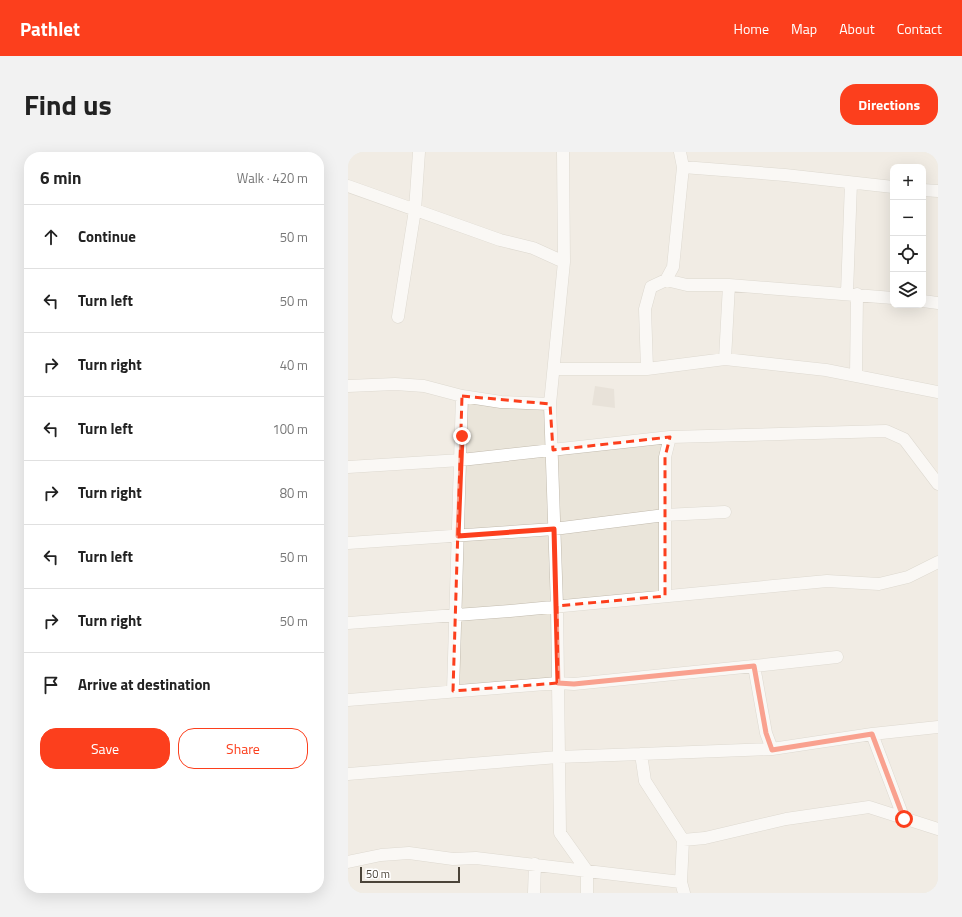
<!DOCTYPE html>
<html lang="en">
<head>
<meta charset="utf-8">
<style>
  :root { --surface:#fff; --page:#f2f2f2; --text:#222; --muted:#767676; --line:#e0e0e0; --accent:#fc3f1d }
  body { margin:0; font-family:"Titillium Web",sans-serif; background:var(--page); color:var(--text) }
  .controls { position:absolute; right:12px; top:12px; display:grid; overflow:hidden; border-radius:8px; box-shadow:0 4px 16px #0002 }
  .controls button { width:36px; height:36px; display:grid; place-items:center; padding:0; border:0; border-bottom:1px solid var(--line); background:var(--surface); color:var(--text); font:20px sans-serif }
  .scale { position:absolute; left:12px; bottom:10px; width:100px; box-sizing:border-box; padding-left:4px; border:2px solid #4b4439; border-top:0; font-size:11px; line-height:14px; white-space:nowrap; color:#4b4439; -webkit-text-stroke:3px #fff; paint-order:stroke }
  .stop { position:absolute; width:12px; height:12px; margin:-9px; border:3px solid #fc3f1d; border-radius:50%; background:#fff }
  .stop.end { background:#fc3f1d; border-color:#fff; box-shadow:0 1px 4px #0008 }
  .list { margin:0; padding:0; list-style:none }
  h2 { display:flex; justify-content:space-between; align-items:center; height:52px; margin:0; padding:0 16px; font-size:17px }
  h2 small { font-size:13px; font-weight:400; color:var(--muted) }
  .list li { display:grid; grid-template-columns:26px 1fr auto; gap:12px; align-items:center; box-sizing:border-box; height:64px; padding:0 16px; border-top:1px solid var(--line) }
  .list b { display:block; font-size:15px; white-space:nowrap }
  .list em { font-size:13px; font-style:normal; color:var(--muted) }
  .actions { display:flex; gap:8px; padding:12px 16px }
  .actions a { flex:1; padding:9px 0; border:1px solid var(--accent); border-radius:16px; text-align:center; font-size:14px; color:var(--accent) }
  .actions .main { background:var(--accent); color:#fff }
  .icon { flex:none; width:22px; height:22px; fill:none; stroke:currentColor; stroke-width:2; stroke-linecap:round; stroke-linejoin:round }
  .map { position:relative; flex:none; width:590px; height:741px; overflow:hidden; border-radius:16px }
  header { display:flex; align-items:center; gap:24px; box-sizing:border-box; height:56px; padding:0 20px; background:var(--accent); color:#fff }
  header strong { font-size:19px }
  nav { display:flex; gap:22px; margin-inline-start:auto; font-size:14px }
  .intro { display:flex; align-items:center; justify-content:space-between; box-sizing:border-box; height:96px; padding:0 24px }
  h1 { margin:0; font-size:28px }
  .button { padding:10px 18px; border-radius:16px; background:var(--accent); color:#fff; font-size:14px; font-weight:700 }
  main { display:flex; gap:24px; padding:0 24px }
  aside { flex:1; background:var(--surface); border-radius:16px; box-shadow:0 4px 16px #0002 }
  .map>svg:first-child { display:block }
</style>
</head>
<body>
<header>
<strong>Pathlet</strong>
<nav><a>Home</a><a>Map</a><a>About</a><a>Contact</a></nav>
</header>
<div class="intro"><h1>Find us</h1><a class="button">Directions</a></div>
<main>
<aside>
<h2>6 min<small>Walk · 420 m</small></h2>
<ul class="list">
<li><svg class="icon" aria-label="ahead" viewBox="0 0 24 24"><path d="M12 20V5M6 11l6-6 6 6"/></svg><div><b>Continue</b></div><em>50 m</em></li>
<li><svg class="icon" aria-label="left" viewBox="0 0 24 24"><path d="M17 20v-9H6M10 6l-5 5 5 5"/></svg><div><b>Turn left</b></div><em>50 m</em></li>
<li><svg class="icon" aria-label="right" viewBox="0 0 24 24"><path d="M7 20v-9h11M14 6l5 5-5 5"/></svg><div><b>Turn right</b></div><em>40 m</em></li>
<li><svg class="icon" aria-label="left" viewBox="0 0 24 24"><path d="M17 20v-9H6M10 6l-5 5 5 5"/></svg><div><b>Turn left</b></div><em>100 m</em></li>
<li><svg class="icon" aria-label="right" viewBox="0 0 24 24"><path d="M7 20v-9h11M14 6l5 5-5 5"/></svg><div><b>Turn right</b></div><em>80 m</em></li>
<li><svg class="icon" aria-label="left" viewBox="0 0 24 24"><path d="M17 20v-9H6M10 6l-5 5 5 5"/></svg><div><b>Turn left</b></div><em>50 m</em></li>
<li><svg class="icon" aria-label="right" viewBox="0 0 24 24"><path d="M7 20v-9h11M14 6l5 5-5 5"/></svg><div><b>Turn right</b></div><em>50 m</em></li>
<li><svg class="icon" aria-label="arrive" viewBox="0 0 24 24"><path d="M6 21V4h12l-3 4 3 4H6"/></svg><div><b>Arrive at destination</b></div></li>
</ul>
<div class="actions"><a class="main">Save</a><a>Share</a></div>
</aside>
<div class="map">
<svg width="590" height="741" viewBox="0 0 590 741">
  <rect width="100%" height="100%" fill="#f6f3ec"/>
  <path fill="#eae5da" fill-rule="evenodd" d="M 0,0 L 590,0 L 590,741 L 0,741 ZM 545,15 L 575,15 L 575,153 L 545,153 Z"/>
  <path fill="#d8cfc1" d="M 247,234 L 266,237 L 267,256 L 244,253 Z"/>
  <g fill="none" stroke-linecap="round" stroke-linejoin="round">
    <g stroke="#c2bbae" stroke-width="13">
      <path id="minor" d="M 215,0 L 216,110 L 202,252 L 209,454 L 212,681 L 239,719 L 239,741
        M 332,0 L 335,15 L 437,23 L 545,35
        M 0,34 L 152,88 L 185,96 L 216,110
        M 575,38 L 590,39
        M 318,128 L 339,133 L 381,133 L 545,146
        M 499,141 L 503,31
        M 575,149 L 590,151
        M 50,165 L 67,58 L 71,0
        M 377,207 L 381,133
        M 206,217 L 299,217 L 377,207 L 478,218 L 590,240
        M 299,217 L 297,157 L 303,135 L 318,128 L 325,115 L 335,15
        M 508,224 L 509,142
        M 0,234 L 47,232 L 76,234 L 114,244 L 153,250 L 202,252
        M 322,285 L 538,279 L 556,287 L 590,332
        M 0,315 L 113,308 L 322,285 L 317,305 L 317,444
        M 0,391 L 206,377 L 317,363 L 377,360
        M 0,471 L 162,459 L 479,429 L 531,432 L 560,425 L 590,410
        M 406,514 L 489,505
        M 105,539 L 114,244
        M 0,548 L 210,531 L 226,532 L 406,514 L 418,581 L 424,597
        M 524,582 L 590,575
        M 0,622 L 210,605 L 293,602
        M 335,688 L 357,686 L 438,667 L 521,655 L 590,677
        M 0,710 L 33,703 L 61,701 L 105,707 L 128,706 L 333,730
        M 186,741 L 187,712
        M 336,741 L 333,730 L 335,688 L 297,629 L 293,602 L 424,597 L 524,582 L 556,667"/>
    </g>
    <use href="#minor" stroke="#fff" stroke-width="12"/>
  </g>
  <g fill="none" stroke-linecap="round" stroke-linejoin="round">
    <path stroke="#fc3f1d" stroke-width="5" d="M 114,284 L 110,384 L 206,377 L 210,531 L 226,532 L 406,514 L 418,581 L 424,598 L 524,582 L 556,667"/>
  </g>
  <path d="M0 0H590V741H0ZM 114,244 L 202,252 L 205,298 L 322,285 L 317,305 L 317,444 L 209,454 L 210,531 L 105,539 Z" fill="#f6f3ec" fill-opacity=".55" fill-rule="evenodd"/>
  <path fill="none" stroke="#fc3f1d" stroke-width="3" stroke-dasharray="8 5" stroke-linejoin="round" d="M 114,244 L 202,252 L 205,298 L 322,285 L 317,305 L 317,444 L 209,454 L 210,531 L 105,539 Z"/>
</svg>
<div class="controls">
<button>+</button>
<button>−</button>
<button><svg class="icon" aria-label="locate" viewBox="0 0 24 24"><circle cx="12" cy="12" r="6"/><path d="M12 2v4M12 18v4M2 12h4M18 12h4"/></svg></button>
<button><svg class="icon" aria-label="layers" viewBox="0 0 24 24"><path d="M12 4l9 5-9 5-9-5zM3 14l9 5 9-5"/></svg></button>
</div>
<div class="scale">50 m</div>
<div class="stop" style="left:556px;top:667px"></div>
<div class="stop end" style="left:114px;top:284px"></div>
</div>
</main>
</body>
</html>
